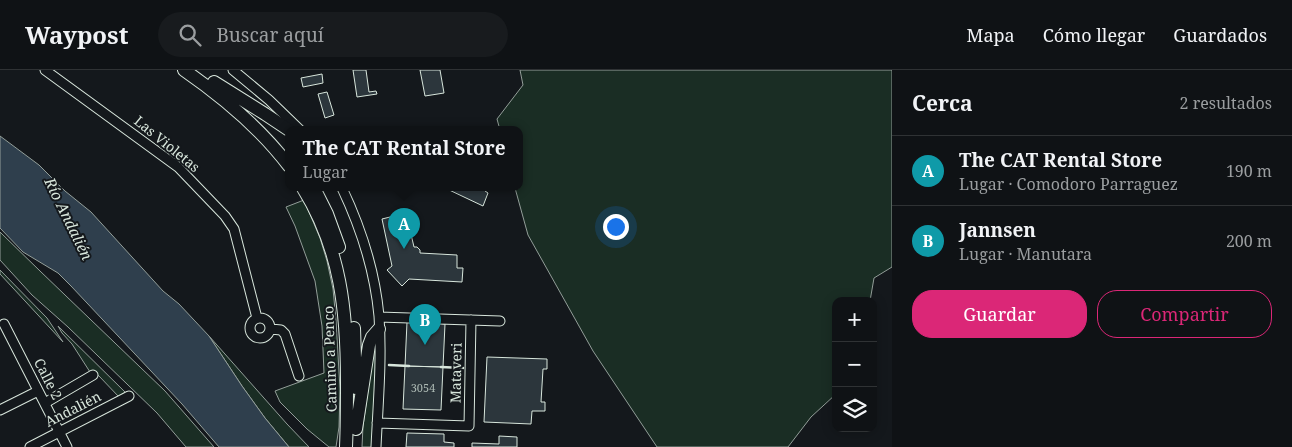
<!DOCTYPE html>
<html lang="es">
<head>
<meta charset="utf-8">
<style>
  :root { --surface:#0f1215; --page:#181b1e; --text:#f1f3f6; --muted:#9b9ea0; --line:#2f3234; --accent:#db2777 }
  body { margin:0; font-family:"Noto Serif",serif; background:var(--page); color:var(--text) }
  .controls { position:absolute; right:15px; bottom:15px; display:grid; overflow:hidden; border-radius:10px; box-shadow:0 2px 12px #0003 }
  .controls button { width:45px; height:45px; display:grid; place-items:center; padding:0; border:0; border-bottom:1px solid var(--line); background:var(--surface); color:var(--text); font:25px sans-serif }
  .you { position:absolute; left:615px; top:156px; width:18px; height:18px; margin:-12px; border:4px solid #fff; border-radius:50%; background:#1a73e8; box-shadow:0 0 0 8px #1a73e833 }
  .badge { display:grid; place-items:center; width:32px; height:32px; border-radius:50%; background:var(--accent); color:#fff; font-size:16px; font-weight:700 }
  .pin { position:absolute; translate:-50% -41px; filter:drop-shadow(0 1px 2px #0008) }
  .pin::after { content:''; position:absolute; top:26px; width:18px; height:15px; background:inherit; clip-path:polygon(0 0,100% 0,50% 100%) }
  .popup { position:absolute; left:285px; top:56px; width:238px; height:65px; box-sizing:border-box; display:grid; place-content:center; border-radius:10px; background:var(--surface); filter:drop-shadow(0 1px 4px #0005); font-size:16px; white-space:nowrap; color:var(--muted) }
  .popup b { font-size:19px; color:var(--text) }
  .popup::after { content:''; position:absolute; left:50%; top:100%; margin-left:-10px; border:10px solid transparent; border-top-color:var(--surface) }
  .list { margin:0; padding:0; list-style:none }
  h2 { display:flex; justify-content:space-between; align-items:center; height:65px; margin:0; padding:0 20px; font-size:21px }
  h2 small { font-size:16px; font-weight:400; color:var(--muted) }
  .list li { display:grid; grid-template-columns:32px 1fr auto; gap:15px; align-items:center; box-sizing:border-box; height:70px; padding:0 20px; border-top:1px solid var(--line) }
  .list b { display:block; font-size:19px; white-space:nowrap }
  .list p { margin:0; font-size:16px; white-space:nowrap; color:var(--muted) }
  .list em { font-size:16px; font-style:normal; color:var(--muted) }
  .actions { display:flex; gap:10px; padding:15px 20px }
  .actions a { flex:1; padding:11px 0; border:1px solid var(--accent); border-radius:20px; text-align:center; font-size:18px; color:var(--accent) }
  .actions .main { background:var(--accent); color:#fff }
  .icon { flex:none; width:28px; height:28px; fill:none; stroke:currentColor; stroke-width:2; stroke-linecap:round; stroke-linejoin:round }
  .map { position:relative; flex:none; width:892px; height:377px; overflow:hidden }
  header { display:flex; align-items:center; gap:30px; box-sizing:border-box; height:70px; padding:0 25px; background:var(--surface); border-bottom:1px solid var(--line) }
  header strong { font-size:24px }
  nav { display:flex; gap:28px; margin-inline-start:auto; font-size:18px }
  .search { width:350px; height:45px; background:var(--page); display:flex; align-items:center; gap:12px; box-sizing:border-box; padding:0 18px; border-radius:28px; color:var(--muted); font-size:19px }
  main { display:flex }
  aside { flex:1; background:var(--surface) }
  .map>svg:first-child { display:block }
</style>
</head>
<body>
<header>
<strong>Waypost</strong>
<div class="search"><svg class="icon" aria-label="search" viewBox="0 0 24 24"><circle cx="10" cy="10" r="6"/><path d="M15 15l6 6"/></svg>Buscar aquí</div>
<nav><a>Mapa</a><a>Cómo llegar</a><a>Guardados</a></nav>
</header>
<main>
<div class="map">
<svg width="892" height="377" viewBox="0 0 892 377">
  <rect width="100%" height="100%" fill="#14181c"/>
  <path fill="#1a2d24" stroke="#939e99" d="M 520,0 L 892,0 L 892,197 L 874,208 L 870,231 L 836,231 L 836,324 L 811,347 L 788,377 L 657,377 L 593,281 L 528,165 L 515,118 L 519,118 L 519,60 L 500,60 L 497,49 L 523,15 Z
    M 304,130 L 320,168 L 327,191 L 333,219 L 336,250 L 340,319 L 339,357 L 336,377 L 329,377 L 307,359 L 280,332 L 275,321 L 324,303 L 322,256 L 315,211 L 295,156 L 286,137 Z
    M 0,162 L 40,201 L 165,321 L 214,377 L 186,377 L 157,343 L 68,257 L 32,225 L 0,190 Z
    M 0,200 L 47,248 L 63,272 L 0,204 Z
    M 58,256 L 125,322 L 119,327 L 99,306 L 95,303 L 90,302 L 72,274 L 62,263 Z
    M 209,266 L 287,354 L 309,377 L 289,377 L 265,348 L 242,316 Z
    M 376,273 L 377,281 L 373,377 L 362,377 L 363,356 L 374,277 Z"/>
  <path fill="#2f3f4d" stroke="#939e99" d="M 0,66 L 39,95 L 65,121 L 91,142 L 163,221 L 179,234 L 209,266 L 242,316 L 265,348 L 289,377 L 219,377 L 182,334 L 71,216 L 58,203 L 23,182 L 0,158 Z"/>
  <path fill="#2c363c" stroke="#d8e6dc" d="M 353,0 L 366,0 L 369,22 L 376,21 L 377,24 L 357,27 Z
    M 420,0 L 440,0 L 444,23 L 425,26 Z
    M 322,4 L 323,13 L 303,17 L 301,8 Z
    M 327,22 L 334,45 L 325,48 L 318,24 Z
    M 445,118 L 485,118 L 485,121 L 488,123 L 483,136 Z
    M 406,143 L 414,177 L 417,177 L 420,180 L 420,183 L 457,185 L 457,198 L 463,198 L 462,212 L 409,209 L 402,216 L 387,200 L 392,196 L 382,149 Z
    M 407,252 L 445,254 L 443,297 L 405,296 Z
    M 487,287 L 547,289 L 547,299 L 543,299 L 541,332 L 545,332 L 545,341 L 532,341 L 531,354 L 484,352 Z
    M 405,296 L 443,297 L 441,340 L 403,339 Z
    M 407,363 L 444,364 L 444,372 L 454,373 L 454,377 L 406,377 Z
    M 499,366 L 517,367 L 517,377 L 472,377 L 472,373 L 499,374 Z"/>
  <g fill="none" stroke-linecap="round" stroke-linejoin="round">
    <g stroke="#d8e6dc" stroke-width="11">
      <path id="minor" d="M 45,0 L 178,97 L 225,146 L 234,159 L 257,248
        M 233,0 L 269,30 L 300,60
        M 342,118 C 361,158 375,202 379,246 C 382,290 378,334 376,377
        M 379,247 L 500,251
        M250 258a10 10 0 1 1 20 0a10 10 0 1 1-20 0Z
        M 4,254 L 67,377
        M 271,259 L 281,260 L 285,264 L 299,306
        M 45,333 L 93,305
        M 0,340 L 38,321
        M 377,353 L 469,356 L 471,250
        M 30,377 L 129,326"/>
    </g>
    <g stroke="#d8e6dc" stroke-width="14">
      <path id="highway" d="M 184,0 C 223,27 261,59 289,96
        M 214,12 L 265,44 L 289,60
        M 303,118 C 341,179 347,242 347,312 C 347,334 347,355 346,377
        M 314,118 L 327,144 L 339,177
        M 354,258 L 356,318
        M 356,359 L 369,275 L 372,267 L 379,259"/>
    </g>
    <use href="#minor" stroke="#14181c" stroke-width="9"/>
    <use href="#highway" stroke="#14181c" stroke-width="12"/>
    <path stroke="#d8e6dc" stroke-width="2.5" d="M 389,295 L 409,296
      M 441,297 L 463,298"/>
  </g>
  <g text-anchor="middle" stroke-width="4" stroke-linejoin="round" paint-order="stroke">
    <g font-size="11" fill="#adbab4">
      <text x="423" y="322">3054</text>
    </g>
    <g font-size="14" fill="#d8e6dc" stroke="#14181c">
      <text transform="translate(167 74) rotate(39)" y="5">Las Violetas</text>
      <text transform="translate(330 289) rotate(-92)" y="5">Camino a Penco</text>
      <text transform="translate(456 303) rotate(-89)" y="5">Mataveri</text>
      <text transform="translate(48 309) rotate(63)" y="5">Calle 2</text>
      <text transform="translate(73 339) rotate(-27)" y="5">Andalién</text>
    </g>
    <g font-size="15" font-style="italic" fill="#d8e6dc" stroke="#14181c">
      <text transform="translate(68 149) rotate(64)" y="5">Río Andalién</text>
    </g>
  </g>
</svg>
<div class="controls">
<button>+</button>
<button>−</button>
<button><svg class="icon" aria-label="layers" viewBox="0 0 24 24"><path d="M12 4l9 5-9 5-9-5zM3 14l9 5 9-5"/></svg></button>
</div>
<div class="you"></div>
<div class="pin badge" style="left:404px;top:179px;background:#0f9aa8">A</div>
<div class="popup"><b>The CAT Rental Store</b>Lugar</div>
<div class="pin badge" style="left:425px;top:275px;background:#0f9aa8">B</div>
</div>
<aside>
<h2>Cerca<small>2 resultados</small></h2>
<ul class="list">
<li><span class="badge" style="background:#0f9aa8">A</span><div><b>The CAT Rental Store</b><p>Lugar · Comodoro Parraguez</p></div><em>190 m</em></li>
<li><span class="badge" style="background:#0f9aa8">B</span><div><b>Jannsen</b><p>Lugar · Manutara</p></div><em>200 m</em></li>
</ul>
<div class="actions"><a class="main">Guardar</a><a>Compartir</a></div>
</aside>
</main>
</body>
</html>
